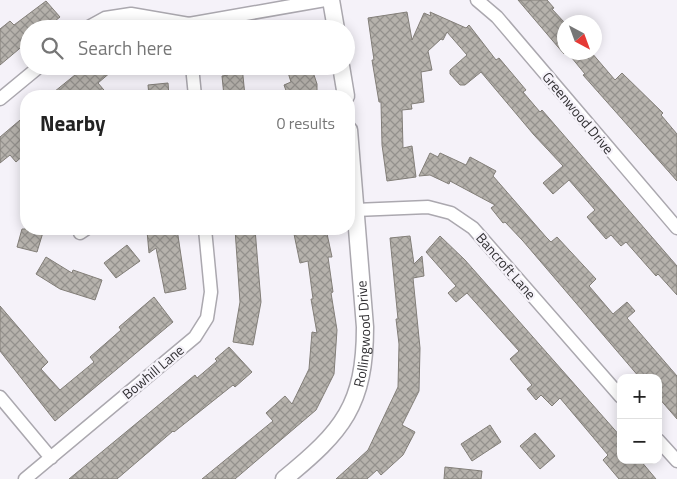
<!DOCTYPE html>
<html lang="en">
<head>
<meta charset="utf-8">
<style>
  :root { --surface:#fff; --page:#f6f6f6; --text:#222; --muted:#767676; --line:#e0e0e0 }
  body { margin:0; font-family:"Titillium Web",sans-serif; background:var(--page); color:var(--text) }
  .controls { position:absolute; right:15px; bottom:15px; display:grid; overflow:hidden; border-radius:10px; box-shadow:0 2px 12px #0003 }
  .controls button { width:45px; height:45px; display:grid; place-items:center; padding:0; border:0; border-bottom:1px solid var(--line); background:var(--surface); color:var(--text); font:25px sans-serif }
  .compass { position:absolute; left:557px; top:15px; width:45px; height:45px; border-radius:50%; background:var(--surface); box-shadow:0 2px 12px #0003; rotate:139deg }
  .list { margin:0; padding:0; list-style:none }
  h2 { display:flex; justify-content:space-between; align-items:center; height:65px; margin:0; padding:0 20px; font-size:21px }
  h2 small { font-size:16px; font-weight:400; color:var(--muted) }
  .icon { flex:none; width:28px; height:28px; fill:none; stroke:currentColor; stroke-width:2; stroke-linecap:round; stroke-linejoin:round }
  .map { position:relative; flex:none; width:677px; height:479px; overflow:hidden }
  .search { position:absolute; background:var(--surface); box-shadow:0 2px 12px #0003; left:20px; top:20px; width:335px; height:55px; display:flex; align-items:center; gap:12px; box-sizing:border-box; padding:0 18px; border-radius:28px; color:var(--muted); font-size:19px }
  .panel { position:absolute; background:var(--surface); box-shadow:0 2px 12px #0003; left:20px; top:90px; width:335px; height:145px; border-radius:20px }
  .map>svg:first-child { display:block }
</style>
</head>
<body>
<div class="map">
<svg width="677" height="479" viewBox="0 0 677 479">
  <defs>
    <pattern id="building-cross-hatch" width="8" height="8" patternUnits="userSpaceOnUse" patternTransform="scale(1.25)"><rect width="8" height="8" fill="#b6b2ac"/><path d="M0 0l8 8M0 8l8-8" fill="none" stroke="#94918d"/></pattern>
  </defs>
  <rect width="100%" height="100%" fill="#f5f2f9"/>
  <path fill="url(#building-cross-hatch)" stroke="#827e78" d="M 518,0 L 547,0 L 554,8 L 552,9 L 564,22 L 564,54 Z
    M 46,1 L 60,17 L 45,29 L 29,29 L 29,38 L 24,42 L 25,44 L 0,65 L 0,29 L 10,21 L 14,25 Z
    M 407,12 L 412,40 L 424,13 L 431,16 L 430,12 L 466,28 L 469,25 L 496,60 L 499,58 L 526,90 L 523,92 L 540,112 L 542,110 L 677,266 L 677,295 L 658,274 L 656,276 L 626,242 L 621,246 L 611,235 L 606,239 L 587,217 L 595,210 L 569,180 L 553,194 L 543,183 L 563,166 L 534,135 L 481,72 L 465,85 L 460,85 L 450,74 L 450,70 L 467,55 L 447,32 L 443,40 L 441,39 L 428,51 L 432,70 L 421,72 L 424,102 L 411,104 L 412,109 L 402,110 L 403,148 L 412,146 L 416,177 L 387,181 L 382,145 L 381,102 L 379,102 L 372,60 L 374,60 L 368,18 Z
    M 567,52 L 591,52 L 615,80 L 622,73 L 663,113 L 661,115 L 677,134 L 677,181 L 583,75 L 585,74 Z
    M 86,66 L 118,66 L 98,83 L 109,96 L 49,96 Z
    M 226,66 L 242,66 L 245,96 L 224,96 L 222,76 L 228,75 Z
    M 286,66 L 311,66 L 317,84 L 317,96 L 288,96 L 284,85 L 291,82 Z
    M 168,83 L 169,96 L 149,96 L 148,85 Z
    M 26,115 L 26,153 L 16,162 L 10,155 L 0,163 L 0,137 Z
    M 430,153 L 438,157 L 440,153 L 466,165 L 470,157 L 496,171 L 493,176 L 546,237 L 551,242 L 557,237 L 596,279 L 589,286 L 613,314 L 627,302 L 635,311 L 627,318 L 677,376 L 677,419 L 658,397 L 658,378 L 640,378 L 523,241 L 505,222 L 503,223 L 491,208 L 495,205 L 450,181 L 449,184 L 430,175 L 419,176 Z
    M 22,229 L 44,229 L 37,252 L 17,247 Z
    M 177,229 L 186,289 L 165,293 L 156,248 L 149,253 L 147,231 Z
    M 235,229 L 255,229 L 261,302 L 253,345 L 233,342 L 240,302 Z
    M 309,229 L 326,229 L 332,257 L 328,257 L 333,292 L 331,293 L 337,330 L 334,374 L 316,410 L 235,479 L 202,479 L 273,421 L 266,413 L 285,396 L 292,404 L 309,369 L 312,332 L 317,333 L 311,299 L 313,299 L 308,261 L 300,263 L 294,234 L 309,231 Z
    M 410,236 L 414,264 L 422,256 L 424,276 L 413,278 L 420,348 L 419,391 L 402,425 L 415,432 L 403,455 L 381,475 L 377,470 L 367,479 L 336,479 L 368,450 L 398,387 L 399,344 L 396,319 L 398,319 L 390,238 Z
    M 440,236 L 465,260 L 621,437 L 621,460 L 640,460 L 656,479 L 619,479 L 603,460 L 608,455 L 560,398 L 552,406 L 541,395 L 536,400 L 527,389 L 532,385 L 510,359 L 519,351 L 467,293 L 456,302 L 448,293 L 456,286 L 426,252 Z
    M 127,245 L 140,261 L 116,278 L 104,263 Z
    M 46,257 L 72,273 L 73,270 L 102,280 L 95,300 L 60,289 L 36,274 Z
    M 154,297 L 173,322 L 55,421 L 0,351 L 0,306 L 48,362 L 41,369 L 60,390 L 94,362 L 90,357 L 121,330 L 119,327 Z
    M 229,347 L 252,372 L 235,387 L 233,385 L 174,432 L 173,431 L 117,479 L 69,479 L 195,375 L 197,378 L 217,361 L 215,359 Z
    M 490,425 L 501,442 L 472,461 L 461,444 Z
    M 535,433 L 555,456 L 540,469 L 520,446 Z
    M 445,467 L 482,471 L 481,479 L 444,479 Z"/>
  <g fill="none" stroke-linecap="round" stroke-linejoin="round">
    <g stroke="#aba8af" stroke-width="15">
      <path id="minor" d="M 477,0 L 497,17 L 677,228
        M 85,29 L 105,18 L 131,14 L 189,24 L 325,0
        M 192,66 L 195,96
        M 0,99 L 40,66
        M 355,210 L 428,207 L 451,213 L 473,228 L 621,397
        M 80,233 L 86,229
        M 0,397 L 51,458
        M 658,440 L 677,461
        M 25,479 L 195,337 L 207,318 L 211,292 L 205,229"/>
    </g>
    <g stroke="#aba8af" stroke-width="19">
      <g id="tertiary">
        <path d="M 331,0 L 336,29"/>
        <path d="M 341,66 L 346,96"/>
        <path id="s1" d="M 284,479 C 343,431 365,405 365,327 L 349,130"/>
      </g>
    </g>
    <use href="#minor" stroke="#fff" stroke-width="12"/>
    <use href="#tertiary" stroke="#fff" stroke-width="16"/>
  </g>
  <g text-anchor="middle" stroke-width="4.5" stroke-linejoin="round" paint-order="stroke">
    <g font-size="14" fill="#302f32" stroke="#f5f2f9">
      <text transform="translate(578 113) rotate(50)" y="5">Greenwood Drive</text>
      <text transform="translate(506 266) rotate(49)" y="5">Bancroft Lane</text>
      <text dy="5" stroke="none"><textPath href="#s1" startOffset="174">Rollingwood Drive</textPath></text>
      <text transform="translate(153 372) rotate(-40)" y="5">Bowhill Lane</text>
    </g>
  </g>
</svg>
<div class="controls">
<button>+</button>
<button>−</button>
</div>
<svg class="compass" viewBox="-18 -18 36 36"><path d="M0-13l5 13h-10z" fill="#e53935"/><path d="M0 13l5-13h-10z" fill="#767676"/></svg>
<div class="search"><svg class="icon" aria-label="search" viewBox="0 0 24 24"><circle cx="10" cy="10" r="6"/><path d="M15 15l6 6"/></svg>Search here</div>
<section class="panel">
<h2>Nearby<small>0 results</small></h2>
<ul class="list">
</ul>
</section>
</div>
</body>
</html>
